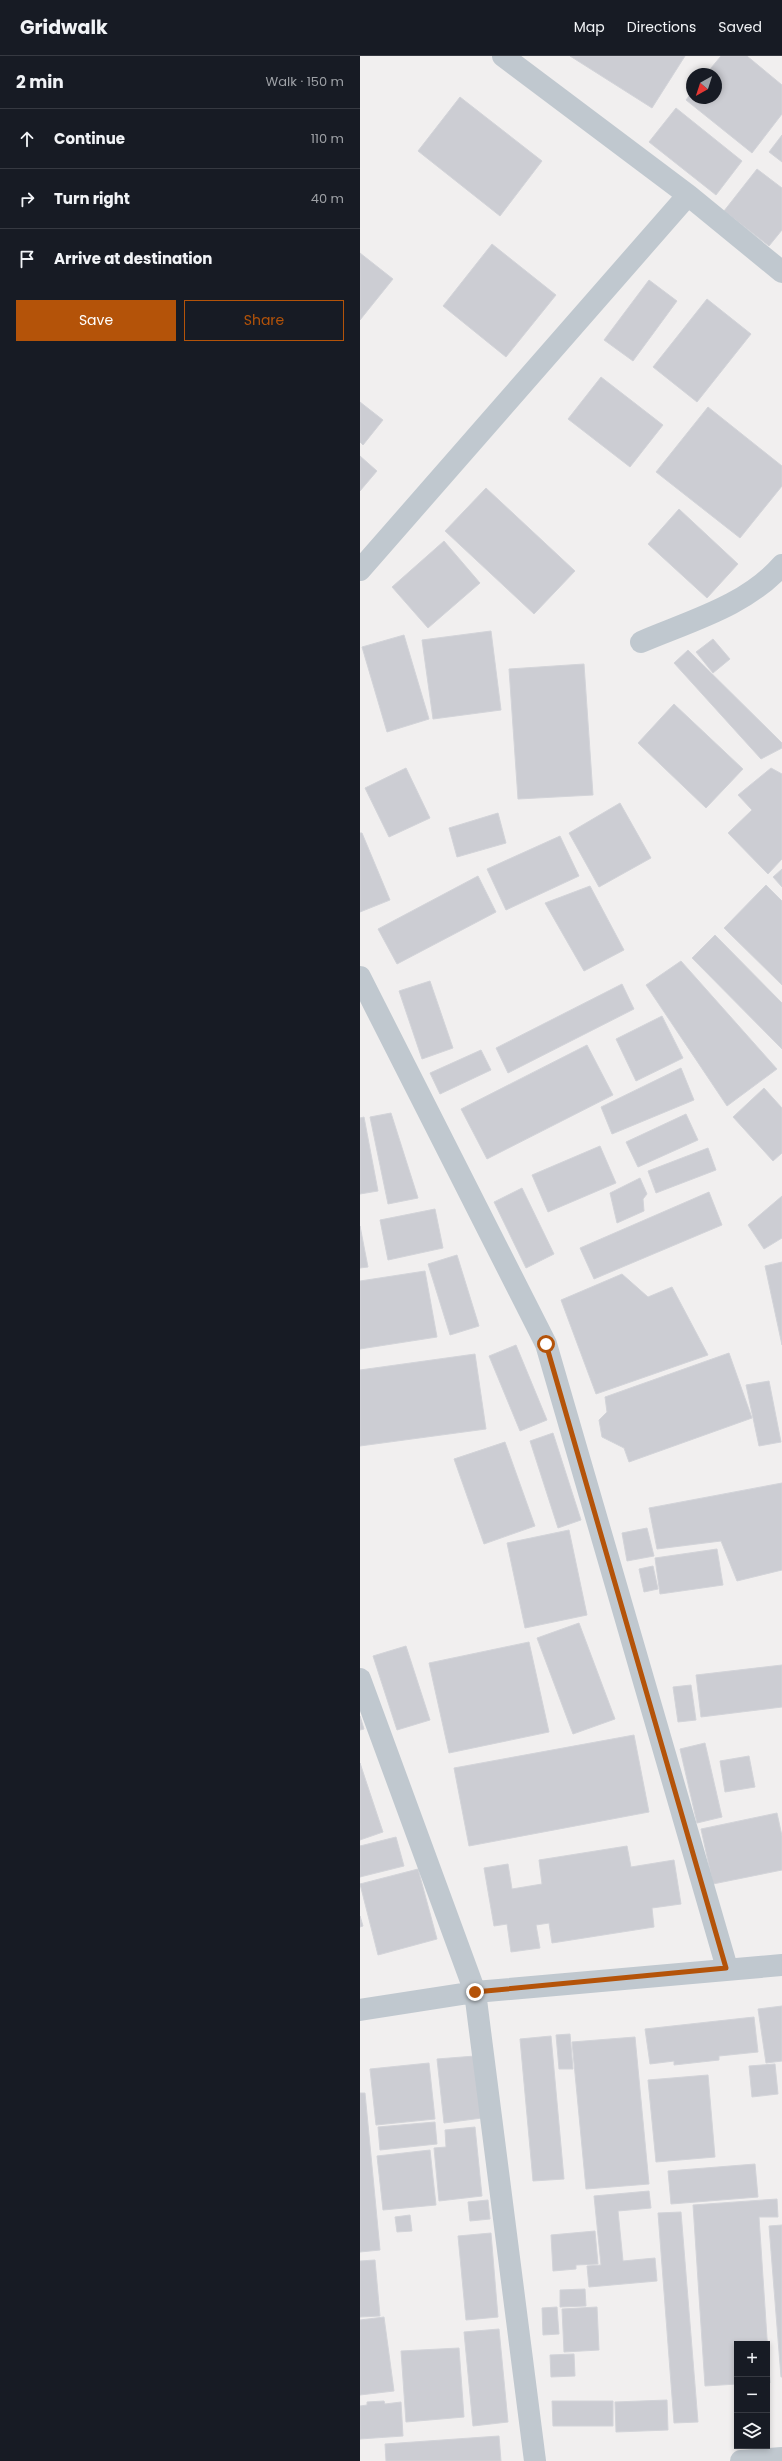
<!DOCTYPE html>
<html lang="en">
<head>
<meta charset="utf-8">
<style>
  :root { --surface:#171b24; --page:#242831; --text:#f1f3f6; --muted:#9ea1a6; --line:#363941; --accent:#b45309 }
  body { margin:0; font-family:Poppins,sans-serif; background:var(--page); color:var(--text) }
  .controls { position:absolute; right:12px; bottom:12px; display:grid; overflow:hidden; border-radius:0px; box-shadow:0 2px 6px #0003 }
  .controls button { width:36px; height:36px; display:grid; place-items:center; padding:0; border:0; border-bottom:1px solid var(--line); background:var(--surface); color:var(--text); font:20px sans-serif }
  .compass { position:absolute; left:326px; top:12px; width:36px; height:36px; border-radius:50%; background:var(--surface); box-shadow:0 2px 6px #0003; rotate:219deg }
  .stop { position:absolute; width:12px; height:12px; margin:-9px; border:3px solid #b45309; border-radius:50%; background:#fff }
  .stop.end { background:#b45309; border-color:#fff; box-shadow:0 1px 4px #0008 }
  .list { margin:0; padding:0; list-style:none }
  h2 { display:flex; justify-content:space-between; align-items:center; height:52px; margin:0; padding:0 16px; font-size:17px }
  h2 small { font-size:13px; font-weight:400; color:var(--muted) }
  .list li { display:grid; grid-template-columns:26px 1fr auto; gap:12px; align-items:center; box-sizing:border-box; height:60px; padding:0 16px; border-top:1px solid var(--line) }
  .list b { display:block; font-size:15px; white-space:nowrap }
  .list em { font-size:13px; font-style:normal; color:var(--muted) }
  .actions { display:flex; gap:8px; padding:12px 16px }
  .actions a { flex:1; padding:9px 0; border:1px solid var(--accent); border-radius:0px; text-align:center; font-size:14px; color:var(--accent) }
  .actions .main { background:var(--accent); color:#fff }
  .icon { flex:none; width:22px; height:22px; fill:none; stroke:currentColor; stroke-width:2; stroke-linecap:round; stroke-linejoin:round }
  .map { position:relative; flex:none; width:422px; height:2405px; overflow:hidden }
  header { display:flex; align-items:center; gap:24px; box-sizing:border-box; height:56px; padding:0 20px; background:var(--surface); border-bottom:1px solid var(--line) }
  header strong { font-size:19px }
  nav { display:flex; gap:22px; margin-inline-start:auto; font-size:14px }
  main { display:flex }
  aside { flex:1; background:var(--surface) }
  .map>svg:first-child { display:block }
</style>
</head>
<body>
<header>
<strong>Gridwalk</strong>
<nav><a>Map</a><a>Directions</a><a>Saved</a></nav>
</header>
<main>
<aside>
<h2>2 min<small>Walk · 150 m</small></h2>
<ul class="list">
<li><svg class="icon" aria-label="ahead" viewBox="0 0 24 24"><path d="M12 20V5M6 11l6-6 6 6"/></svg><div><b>Continue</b></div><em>110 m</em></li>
<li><svg class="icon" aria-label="right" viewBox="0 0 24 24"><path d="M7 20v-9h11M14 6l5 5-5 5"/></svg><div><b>Turn right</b></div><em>40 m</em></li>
<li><svg class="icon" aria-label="arrive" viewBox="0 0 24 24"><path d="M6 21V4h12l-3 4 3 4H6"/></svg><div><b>Arrive at destination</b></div></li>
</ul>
<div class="actions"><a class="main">Save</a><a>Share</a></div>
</aside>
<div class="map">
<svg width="422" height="2405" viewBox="0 0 422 2405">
  <rect width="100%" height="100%" fill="#f1efef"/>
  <path fill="#cccdd3" stroke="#d3d4d9" d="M 210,0 L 325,0 L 292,52 Z
    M 361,0 L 387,0 L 422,29 L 422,58 L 392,97 L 326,44 L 332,36 L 332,42 L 356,42 L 356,18 L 346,18 Z
    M 100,41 L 182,105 L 140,160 L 58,95 Z
    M 316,52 L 382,105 L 356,139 L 289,86 Z
    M 422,79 L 422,106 L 409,96 Z
    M 397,113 L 422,132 L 422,174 L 409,190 L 364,155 Z
    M 132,188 L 196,239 L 146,301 L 83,250 Z
    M 0,197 L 33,223 L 0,264 Z
    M 289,224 L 317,245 L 273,305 L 244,284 Z
    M 347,243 L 391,278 L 337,346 L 293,311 Z
    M 241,321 L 303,369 L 270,411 L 208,363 Z
    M 0,346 L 23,364 L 3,389 L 0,386 Z
    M 348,351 L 422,410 L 422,430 L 380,482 L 296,416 Z
    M 0,400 L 17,415 L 0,435 Z
    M 126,432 L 215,515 L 174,558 L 85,475 Z
    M 319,453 L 378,508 L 347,542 L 288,488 Z
    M 84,485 L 120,527 L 68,572 L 32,531 Z
    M 131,575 L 141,654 L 73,663 L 62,584 Z
    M 44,579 L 69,663 L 27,676 L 2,591 Z
    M 353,583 L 370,603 L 353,617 L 336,596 Z
    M 328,594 L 422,687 L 422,692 L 401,703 L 314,607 Z
    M 224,608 L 233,739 L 158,743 L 149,613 Z
    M 314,648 L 383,713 L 346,752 L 278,687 Z
    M 46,712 L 70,762 L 29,781 L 5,732 Z
    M 411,712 L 422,718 L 422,803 L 408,818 L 368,777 L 392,754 L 378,739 Z
    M 260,747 L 291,802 L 239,831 L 209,777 Z
    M 138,757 L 146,787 L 97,801 L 89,772 Z
    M 0,777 L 2,777 L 30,844 L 0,856 Z
    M 200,780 L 219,820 L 146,854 L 127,813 Z
    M 422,813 L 422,831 L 413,821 Z
    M 118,820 L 136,856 L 37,908 L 18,873 Z
    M 406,829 L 422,845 L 422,929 L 364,872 Z
    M 230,830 L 264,894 L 224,915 L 185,847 Z
    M 355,879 L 422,947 L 422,993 L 332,902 Z
    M 321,905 L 417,1013 L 367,1050 L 286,929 Z
    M 70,925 L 93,992 L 62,1003 L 39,935 Z
    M 262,928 L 274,953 L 148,1017 L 136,992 Z
    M 302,960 L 323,1002 L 276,1025 L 256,983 Z
    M 227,989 L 253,1039 L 127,1103 L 101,1053 Z
    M 121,994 L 131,1014 L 80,1038 L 70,1017 Z
    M 321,1012 L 334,1044 L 252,1078 L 241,1051 Z
    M 404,1032 L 422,1052 L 422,1097 L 413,1105 L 373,1061 Z
    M 31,1057 L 58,1142 L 28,1148 L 10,1061 Z
    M 326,1058 L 338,1084 L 278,1111 L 266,1086 Z
    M 4,1061 L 18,1135 L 0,1138 L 0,1062 Z
    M 240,1090 L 256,1127 L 188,1156 L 172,1119 Z
    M 348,1092 L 356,1114 L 296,1137 L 288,1115 Z
    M 280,1122 L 287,1138 L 283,1143 L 284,1155 L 257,1167 L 250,1137 Z
    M 162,1132 L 194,1198 L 166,1212 L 134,1146 Z
    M 349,1136 L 362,1169 L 234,1223 L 220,1192 Z
    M 422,1140 L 422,1182 L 404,1193 L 388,1169 Z
    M 75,1153 L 83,1192 L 28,1204 L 20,1164 Z
    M 0,1170 L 8,1211 L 0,1212 Z
    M 97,1199 L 119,1270 L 90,1279 L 68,1208 Z
    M 422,1206 L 422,1289 L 405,1210 Z
    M 65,1215 L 77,1281 L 0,1293 L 0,1225 Z
    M 262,1218 L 288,1241 L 312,1231 L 348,1299 L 236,1338 L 201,1244 Z
    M 156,1289 L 187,1364 L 160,1375 L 129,1300 Z
    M 369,1297 L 392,1362 L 269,1406 L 264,1392 L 242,1381 L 239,1364 L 247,1356 L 245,1341 Z
    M 115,1298 L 126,1373 L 0,1390 L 0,1314 Z
    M 409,1325 L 421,1386 L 399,1390 L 386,1329 Z
    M 193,1377 L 221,1464 L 198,1472 L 170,1385 Z
    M 145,1386 L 175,1470 L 124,1488 L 94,1403 Z
    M 422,1427 L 422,1514 L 377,1525 L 361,1485 L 297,1493 L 289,1452 Z
    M 287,1472 L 294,1500 L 267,1505 L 262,1477 Z
    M 209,1474 L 227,1559 L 165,1572 L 147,1487 Z
    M 357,1493 L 363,1529 L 300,1538 L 295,1502 Z
    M 293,1510 L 298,1533 L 284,1536 L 279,1513 Z
    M 219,1567 L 255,1663 L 213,1678 L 177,1582 Z
    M 169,1586 L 189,1676 L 89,1697 L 69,1607 Z
    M 46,1590 L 70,1664 L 37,1674 L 13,1600 Z
    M 422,1609 L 422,1651 L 341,1661 L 336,1619 Z
    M 331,1629 L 336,1664 L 318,1666 L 313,1631 Z
    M 0,1660 L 4,1673 L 0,1674 Z
    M 274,1679 L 289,1756 L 109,1790 L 94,1712 Z
    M 345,1687 L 362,1761 L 337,1767 L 320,1693 Z
    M 389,1700 L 395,1731 L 365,1736 L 360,1705 Z
    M 0,1707 L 23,1776 L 0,1784 Z
    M 417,1757 L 422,1780 L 422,1814 L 353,1828 L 341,1773 Z
    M 36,1781 L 44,1810 L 0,1821 L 0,1790 Z
    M 267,1790 L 271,1811 L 314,1804 L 321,1848 L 292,1852 L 294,1871 L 192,1887 L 189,1867 L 176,1869 L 180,1892 L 151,1896 L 147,1868 L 134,1870 L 124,1812 L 148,1808 L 152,1833 L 182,1828 L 179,1804 Z
    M 58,1813 L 77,1883 L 18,1899 L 0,1828 Z
    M 0,1860 L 3,1870 L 0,1871 Z
    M 422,1950 L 422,2005 L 406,2007 L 398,1953 Z
    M 394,1961 L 398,1996 L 359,2000 L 359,2004 L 314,2009 L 314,2005 L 290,2008 L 285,1973 Z
    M 210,1978 L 213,2013 L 199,2013 L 196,1979 Z
    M 191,1980 L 204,2123 L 173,2125 L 160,1983 Z
    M 275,1981 L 289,2128 L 226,2133 L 212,1986 Z
    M 115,2000 L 122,2062 L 84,2067 L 77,2003 Z
    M 69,2007 L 75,2063 L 16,2069 L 10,2013 Z
    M 415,2008 L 418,2038 L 392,2041 L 389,2010 Z
    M 348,2019 L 355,2101 L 296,2106 L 288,2024 Z
    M 0,2037 L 5,2037 L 20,2194 L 0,2196 Z
    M 75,2066 L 77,2088 L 20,2094 L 18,2071 Z
    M 115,2071 L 122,2140 L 79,2145 L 74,2092 L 86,2091 L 85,2074 Z
    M 70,2094 L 76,2149 L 23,2154 L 17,2100 Z
    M 395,2108 L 398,2141 L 311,2148 L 308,2115 Z
    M 289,2135 L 291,2152 L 258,2155 L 263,2205 L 295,2202 L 297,2225 L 229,2231 L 227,2210 L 241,2209 L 234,2140 Z
    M 417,2143 L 418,2161 L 399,2161 L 410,2327 L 407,2327 L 407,2288 L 377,2288 L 377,2328 L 345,2330 L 333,2149 Z
    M 128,2144 L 130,2163 L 110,2165 L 108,2146 Z
    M 321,2156 L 338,2366 L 314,2367 L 298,2157 Z
    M 50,2159 L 52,2175 L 37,2176 L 35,2161 Z
    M 422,2169 L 422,2321 L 421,2321 L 409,2170 Z
    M 235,2175 L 238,2208 L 216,2209 L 216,2213 L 193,2215 L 191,2179 Z
    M 131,2177 L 138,2261 L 106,2264 L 98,2180 Z
    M 15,2204 L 20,2260 L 0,2261 L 0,2205 Z
    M 225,2233 L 226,2250 L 200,2251 L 200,2234 Z
    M 197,2251 L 199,2278 L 183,2279 L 182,2252 Z
    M 237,2251 L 239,2294 L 204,2296 L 202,2253 Z
    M 24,2261 L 34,2335 L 0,2339 L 0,2264 Z
    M 139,2273 L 148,2366 L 113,2370 L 104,2276 Z
    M 99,2292 L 104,2361 L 46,2366 L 41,2295 Z
    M 214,2298 L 215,2320 L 191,2321 L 190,2299 Z
    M 307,2344 L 308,2374 L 256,2376 L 255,2346 Z
    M 24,2345 L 25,2348 L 41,2346 L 43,2380 L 0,2383 L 0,2350 L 7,2349 L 7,2346 Z
    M 192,2345 L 253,2345 L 253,2370 L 193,2370 Z
    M 139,2380 L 141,2405 L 26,2405 L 25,2388 Z"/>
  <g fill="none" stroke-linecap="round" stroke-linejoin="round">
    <path stroke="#c0c8cf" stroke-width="22" d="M 143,0 L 328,139 L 422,216
      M 0,514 L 328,139
      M 281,586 C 330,565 386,550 422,509
      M 0,921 L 186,1288 L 367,1912
      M 0,1623 L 115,1936 L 175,2405
      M 0,1954 L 115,1936 L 422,1909
      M 381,2405 L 422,2402"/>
  </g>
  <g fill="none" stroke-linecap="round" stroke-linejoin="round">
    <path stroke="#b45309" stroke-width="5" d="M 115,1936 L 366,1912 L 186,1288"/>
  </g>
</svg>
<div class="controls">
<button>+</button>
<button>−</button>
<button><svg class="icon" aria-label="layers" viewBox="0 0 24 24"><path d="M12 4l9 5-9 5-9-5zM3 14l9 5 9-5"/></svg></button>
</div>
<svg class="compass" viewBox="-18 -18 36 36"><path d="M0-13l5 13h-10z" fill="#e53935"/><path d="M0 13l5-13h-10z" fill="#9ea1a6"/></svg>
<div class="stop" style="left:186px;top:1288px"></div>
<div class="stop end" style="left:115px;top:1936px"></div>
</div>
</main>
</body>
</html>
